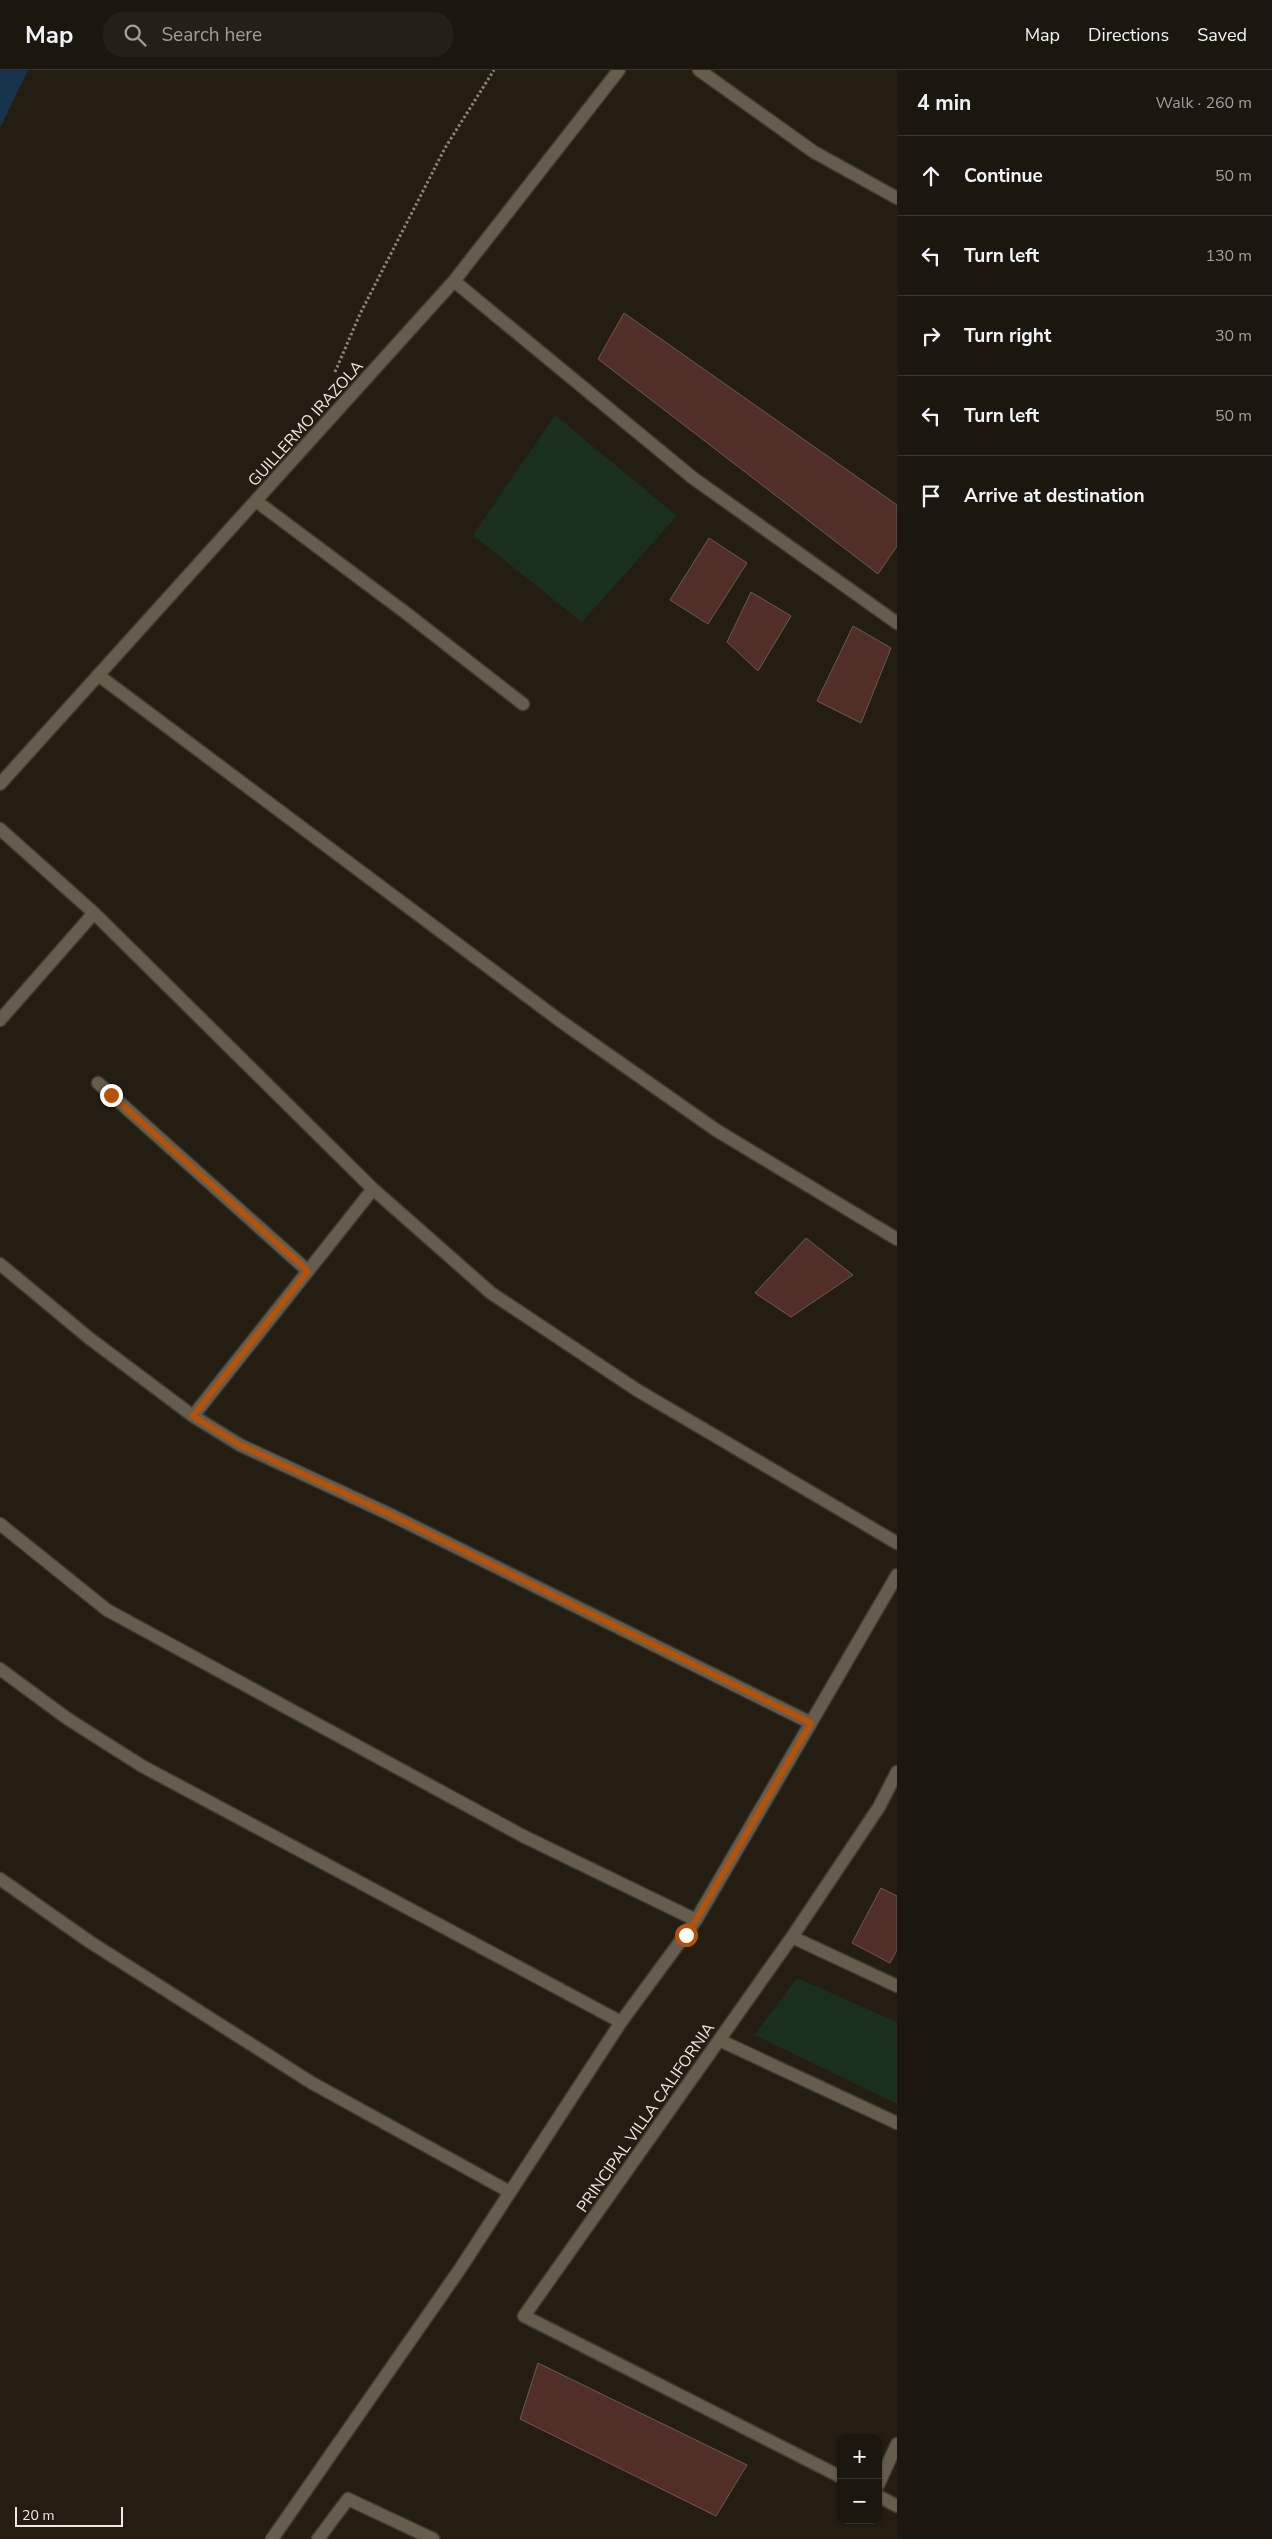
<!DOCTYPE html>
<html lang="en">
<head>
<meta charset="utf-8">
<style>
  :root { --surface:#1b160e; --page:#241f17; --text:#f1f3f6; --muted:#a09f9e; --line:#39352e }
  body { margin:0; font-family:"Nunito Sans",sans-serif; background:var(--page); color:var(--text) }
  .controls { position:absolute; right:15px; bottom:15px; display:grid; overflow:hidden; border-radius:10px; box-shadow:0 1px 4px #0004 }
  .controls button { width:45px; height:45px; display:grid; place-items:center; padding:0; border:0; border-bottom:1px solid var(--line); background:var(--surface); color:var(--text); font:25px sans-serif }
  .scale { position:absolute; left:15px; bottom:12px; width:108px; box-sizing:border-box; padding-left:5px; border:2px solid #eee9e1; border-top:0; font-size:14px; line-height:18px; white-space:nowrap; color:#eee9e1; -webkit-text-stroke:4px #241d12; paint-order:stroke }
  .stop { position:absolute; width:15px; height:15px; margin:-11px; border:4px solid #b45309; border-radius:50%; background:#fff }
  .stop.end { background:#b45309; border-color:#fff; box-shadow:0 1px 5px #0008 }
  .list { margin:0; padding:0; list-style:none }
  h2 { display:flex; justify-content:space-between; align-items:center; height:65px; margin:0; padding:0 20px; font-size:21px }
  h2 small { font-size:16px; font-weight:400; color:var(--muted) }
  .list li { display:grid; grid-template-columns:32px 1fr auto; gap:15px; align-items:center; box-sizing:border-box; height:80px; padding:0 20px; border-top:1px solid var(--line) }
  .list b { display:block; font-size:19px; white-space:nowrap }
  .list em { font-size:16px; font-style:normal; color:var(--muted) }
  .icon { flex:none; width:28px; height:28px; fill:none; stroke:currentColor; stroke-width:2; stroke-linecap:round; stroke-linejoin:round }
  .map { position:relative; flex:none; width:897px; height:2469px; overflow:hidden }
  header { display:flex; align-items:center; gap:30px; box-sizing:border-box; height:70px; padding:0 25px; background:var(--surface); border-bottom:1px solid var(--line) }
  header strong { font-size:24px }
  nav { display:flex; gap:28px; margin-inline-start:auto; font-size:18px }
  .search { width:350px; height:45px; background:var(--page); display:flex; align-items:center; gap:12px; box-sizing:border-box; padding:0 18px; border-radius:20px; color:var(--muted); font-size:19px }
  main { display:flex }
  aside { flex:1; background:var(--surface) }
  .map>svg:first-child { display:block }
</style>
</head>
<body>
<header>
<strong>Map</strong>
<div class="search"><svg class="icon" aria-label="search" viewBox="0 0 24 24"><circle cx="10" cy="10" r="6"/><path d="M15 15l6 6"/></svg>Search here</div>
<nav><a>Map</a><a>Directions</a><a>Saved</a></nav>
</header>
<main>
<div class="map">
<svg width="897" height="2469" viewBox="0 0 897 2469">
  <rect width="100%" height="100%" fill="#241d12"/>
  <path fill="#1a2f1c" d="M 555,345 L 677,446 L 582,552 L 473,465 Z
    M 797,1908 L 897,1952 L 897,2034 L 754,1965 Z"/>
  <path fill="#17334b" d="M 0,0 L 28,0 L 0,58 Z"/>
  <path fill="#522e28" stroke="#6a5956" d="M 624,243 L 897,435 L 897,476 L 878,504 L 598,289 Z
    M 709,468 L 747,493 L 708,554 L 670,530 Z
    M 751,522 L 791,546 L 758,601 L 727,572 Z
    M 853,556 L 891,578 L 861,653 L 817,631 Z
    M 806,1168 L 853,1205 L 791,1247 L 755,1223 Z
    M 881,1818 L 897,1826 L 897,1880 L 890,1893 L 852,1873 Z
    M 538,2293 L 747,2395 L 716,2446 L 520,2349 Z"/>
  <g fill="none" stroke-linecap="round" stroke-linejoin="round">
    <g stroke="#403a2f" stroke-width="15">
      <path id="lane" d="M 256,431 L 406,543 L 523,634
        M 98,605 L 559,950 L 716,1060 L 897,1169
        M 98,1013 L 308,1201
        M 0,1809 L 90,1872 L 312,2013 L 510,2122"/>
    </g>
    <g stroke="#403a2f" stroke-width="15">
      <path id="street" d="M 699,0 L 814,82 L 897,128
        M 454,211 L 693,408 L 897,553
        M 0,714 L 454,211 L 619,0
        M 0,759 L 94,843 L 373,1119 L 491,1223 L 637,1320 L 897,1473
        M 0,950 L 94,843
        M 0,1194 L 89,1268 L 193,1346 L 240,1375 L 387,1443 L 811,1653
        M 193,1346 L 373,1119
        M 0,1454 L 107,1540 L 523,1766 L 696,1850
        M 0,1599 L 68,1649 L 142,1696 L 621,1952
        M 792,1867 L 897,1916
        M 719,1970 L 897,2053
        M 841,2407 L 524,2246 L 792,1867 L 879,1737 L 897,1702
        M 878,2415 L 897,2374
        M 878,2426 L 897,2436
        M 272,2469 L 460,2199 L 621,1952 L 696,1850 L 897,1505
        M 318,2469 L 348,2429 L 433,2469"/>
    </g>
    <path stroke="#8a847b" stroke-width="3" stroke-dasharray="2.5 2.5" stroke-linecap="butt" d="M 335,302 L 360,244 L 445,78 L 494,0"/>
    <use href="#lane" stroke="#665d4f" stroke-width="12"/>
    <use href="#street" stroke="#665d4f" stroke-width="12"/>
  </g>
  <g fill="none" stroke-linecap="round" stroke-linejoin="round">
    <path stroke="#b45309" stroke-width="6" d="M 111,1025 L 308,1201 L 193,1346 L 240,1375 L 387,1443 L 811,1653 L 696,1850 L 686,1865"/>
  </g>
  <g text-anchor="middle" stroke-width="4" stroke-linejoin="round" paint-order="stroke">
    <g font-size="16" fill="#eee9e1" stroke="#241d12">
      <text transform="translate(305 353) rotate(-48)" y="6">GUILLERMO IRAZOLA</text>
      <text transform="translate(645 2047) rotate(-55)" y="6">PRINCIPAL VILLA CALIFORNIA</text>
    </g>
  </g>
</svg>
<div class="controls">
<button>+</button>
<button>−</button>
</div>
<div class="scale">20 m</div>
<div class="stop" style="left:686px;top:1865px"></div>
<div class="stop end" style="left:111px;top:1025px"></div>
</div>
<aside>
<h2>4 min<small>Walk · 260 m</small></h2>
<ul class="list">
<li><svg class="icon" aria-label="ahead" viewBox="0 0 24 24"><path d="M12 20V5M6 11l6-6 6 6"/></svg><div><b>Continue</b></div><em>50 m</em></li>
<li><svg class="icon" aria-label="left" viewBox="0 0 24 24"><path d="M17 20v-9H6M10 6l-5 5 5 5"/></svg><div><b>Turn left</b></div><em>130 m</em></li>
<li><svg class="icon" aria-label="right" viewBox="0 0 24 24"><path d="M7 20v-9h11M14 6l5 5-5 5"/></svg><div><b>Turn right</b></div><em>30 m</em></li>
<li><svg class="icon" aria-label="left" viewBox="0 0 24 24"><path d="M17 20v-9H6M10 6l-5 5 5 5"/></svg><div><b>Turn left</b></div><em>50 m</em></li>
<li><svg class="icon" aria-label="arrive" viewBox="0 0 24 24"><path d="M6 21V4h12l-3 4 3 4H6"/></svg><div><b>Arrive at destination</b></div></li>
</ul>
</aside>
</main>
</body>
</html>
